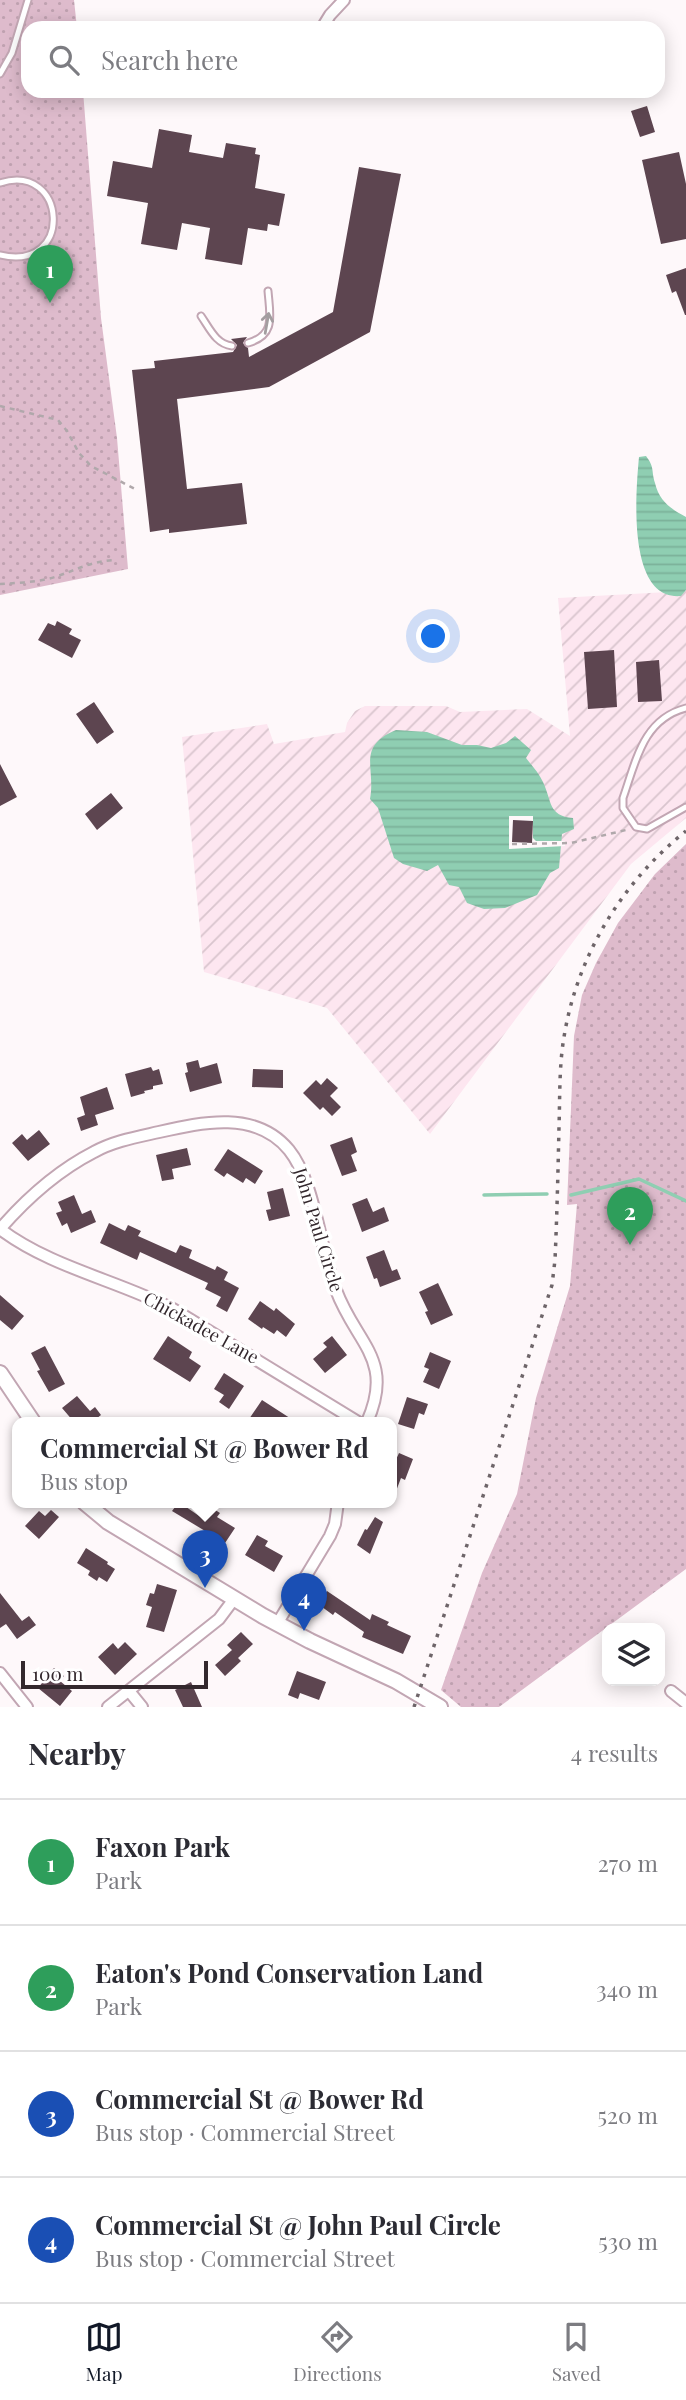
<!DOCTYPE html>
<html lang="en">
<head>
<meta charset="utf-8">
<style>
  :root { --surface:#fff; --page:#f7f7f7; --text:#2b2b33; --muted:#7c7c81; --line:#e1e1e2; --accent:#111827 }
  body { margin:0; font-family:"Playfair Display",serif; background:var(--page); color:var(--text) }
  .controls { position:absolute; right:21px; bottom:21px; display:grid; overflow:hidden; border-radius:14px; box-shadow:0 4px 18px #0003 }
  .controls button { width:63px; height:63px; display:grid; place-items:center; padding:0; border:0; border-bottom:2px solid var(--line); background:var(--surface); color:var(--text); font:35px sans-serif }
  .scale { position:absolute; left:21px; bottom:18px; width:187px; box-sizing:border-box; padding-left:7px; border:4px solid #33282d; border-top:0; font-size:19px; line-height:24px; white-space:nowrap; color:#33282d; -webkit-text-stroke:5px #fff; paint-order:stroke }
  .you { position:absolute; left:434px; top:637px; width:24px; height:24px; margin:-18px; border:5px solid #fff; border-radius:50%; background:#1a73e8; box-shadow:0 0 0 10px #1a73e833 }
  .badge { display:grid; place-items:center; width:46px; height:46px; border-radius:50%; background:var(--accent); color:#fff; font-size:23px; font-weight:700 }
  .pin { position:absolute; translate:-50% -58px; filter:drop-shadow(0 2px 4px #0008) }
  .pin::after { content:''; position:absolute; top:37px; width:24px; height:21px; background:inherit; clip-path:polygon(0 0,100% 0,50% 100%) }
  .popup { position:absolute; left:12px; top:1417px; width:385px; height:91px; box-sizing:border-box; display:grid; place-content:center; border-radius:14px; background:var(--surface); filter:drop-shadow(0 2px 5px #0005); font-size:23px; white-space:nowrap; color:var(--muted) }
  .popup b { font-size:26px; color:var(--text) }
  .popup::after { content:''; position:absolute; left:50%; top:100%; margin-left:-14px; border:14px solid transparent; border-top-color:var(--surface) }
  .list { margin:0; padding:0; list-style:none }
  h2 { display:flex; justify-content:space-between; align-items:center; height:91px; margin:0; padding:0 28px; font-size:30px }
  h2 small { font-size:23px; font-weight:400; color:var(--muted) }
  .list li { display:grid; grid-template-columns:46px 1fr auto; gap:21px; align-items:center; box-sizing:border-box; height:126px; padding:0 28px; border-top:2px solid var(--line) }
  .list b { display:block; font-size:26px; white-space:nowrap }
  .list p { margin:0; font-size:23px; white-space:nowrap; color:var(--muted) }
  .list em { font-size:23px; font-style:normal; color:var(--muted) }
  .icon { flex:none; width:38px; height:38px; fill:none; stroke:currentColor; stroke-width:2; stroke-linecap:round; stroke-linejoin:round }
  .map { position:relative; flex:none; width:686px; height:1707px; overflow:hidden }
  .search { position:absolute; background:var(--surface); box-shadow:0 4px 18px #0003; left:21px; right:21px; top:21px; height:77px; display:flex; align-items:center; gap:18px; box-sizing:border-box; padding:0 24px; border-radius:21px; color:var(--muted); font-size:26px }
  .sheet { height:595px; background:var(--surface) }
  nav { display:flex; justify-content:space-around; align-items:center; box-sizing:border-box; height:98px; border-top:2px solid var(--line); background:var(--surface); font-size:19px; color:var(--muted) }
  nav a { display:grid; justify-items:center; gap:4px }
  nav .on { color:var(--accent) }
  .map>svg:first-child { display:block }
</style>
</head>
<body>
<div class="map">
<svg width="686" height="1707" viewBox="0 0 686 1707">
  <defs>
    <pattern id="industrial-furrows" width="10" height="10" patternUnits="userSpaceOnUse" patternTransform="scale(1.75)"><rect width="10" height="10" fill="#fde6f0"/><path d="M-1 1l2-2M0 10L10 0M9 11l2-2" fill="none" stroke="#d9c5ce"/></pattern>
    <pattern id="park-dots" width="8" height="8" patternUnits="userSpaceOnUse" patternTransform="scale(1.75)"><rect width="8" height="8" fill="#debbcc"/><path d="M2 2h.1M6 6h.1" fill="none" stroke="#bfa1b0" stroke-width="1.8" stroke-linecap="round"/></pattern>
    <pattern id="water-rules" width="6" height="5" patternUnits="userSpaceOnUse" patternTransform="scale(1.75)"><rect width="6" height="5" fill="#8fceb2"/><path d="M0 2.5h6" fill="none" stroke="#7cb199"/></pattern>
  </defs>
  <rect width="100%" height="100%" fill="#fef8fa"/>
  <path fill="url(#industrial-furrows)" d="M 686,591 L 686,818 L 631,864 L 430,1134 L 327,1008 L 204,972 L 182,737 L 267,724 L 274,744 L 345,732 L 347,723 L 355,711 L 365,706 L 446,706 L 460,712 L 527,709 L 570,736 L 558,598 Z"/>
  <path fill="url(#park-dots)" d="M 0,0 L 74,0 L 77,28 L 28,28 L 28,91 L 83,91 L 101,318 L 117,438 L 128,569 L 0,595 Z
    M 686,844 L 686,1569 L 499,1707 L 461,1707 L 441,1690 L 482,1573 L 517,1494 L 536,1398 L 570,1286 L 577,1204 L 567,1205 L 574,1036 L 582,995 L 596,963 L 618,923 L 655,874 Z"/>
  <path fill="url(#water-rules)" d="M 646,456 C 655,468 651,470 655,483 C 659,501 671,509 686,517 L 686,590 L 681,596 C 626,601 636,490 639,457 Z
    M 396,730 L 427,732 L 462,745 L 477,745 L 491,748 L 506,743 L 515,736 L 531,750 L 526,758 C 532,766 539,773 543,782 C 552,801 548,816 573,818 L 574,829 L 562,834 L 559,868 L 550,873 L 537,895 L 505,908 L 484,909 L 467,903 L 459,887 L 449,885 L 438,865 L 427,871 L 403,864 L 394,858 L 378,808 L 370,799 C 376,767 356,747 396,730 Z"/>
  <path fill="#fef8fa" d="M 509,816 L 533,816 L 533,838 L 536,841 L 565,841 L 565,846 L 509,849 Z"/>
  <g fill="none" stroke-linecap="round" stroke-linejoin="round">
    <path stroke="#8fceb2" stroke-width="3.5" d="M 484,1195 L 547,1194
      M 571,1195 L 639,1179 L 686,1201"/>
  </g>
  <path fill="#5d4550" d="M 647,106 L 655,132 L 640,137 L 631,111 Z
    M 159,129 L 192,135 L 189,152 L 223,158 L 226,143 L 256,148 L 255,154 L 260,155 L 255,188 L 285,194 L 279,226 L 268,224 L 267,231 L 248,228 L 242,265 L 205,259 L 210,228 L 182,223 L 177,250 L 141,244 L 148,203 L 107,196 L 113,161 L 152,168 Z
    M 679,152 L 686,184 L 686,239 L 661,244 L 642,160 Z
    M 359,167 L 401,174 L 370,332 L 269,387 L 177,399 L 187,489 L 242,483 L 247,524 L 169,533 L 169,529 L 150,532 L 132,370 L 155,368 L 154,361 L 233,352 L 237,345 L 231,339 L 247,337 L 243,343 L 248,348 L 249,357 L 333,312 Z
    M 686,268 L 686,315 L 685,315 L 676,291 L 672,293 L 666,275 Z
    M 57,621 L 72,629 L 69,634 L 81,640 L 72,658 L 38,640 L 48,623 L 55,626 Z
    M 614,650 L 617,707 L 588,709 L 584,652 Z
    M 659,660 L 662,701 L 638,702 L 636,662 Z
    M 94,702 L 114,732 L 97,744 L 76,714 Z
    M 0,764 L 17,797 L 0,806 Z
    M 111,793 L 123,808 L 97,830 L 85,814 Z
    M 513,820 L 533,821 L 532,843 L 512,842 Z
    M 198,1060 L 200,1068 L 217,1063 L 222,1083 L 190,1092 L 185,1073 L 188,1072 L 186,1063 Z
    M 151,1067 L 153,1071 L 159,1069 L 163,1084 L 153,1086 L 153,1089 L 144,1091 L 145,1093 L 131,1097 L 125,1074 Z
    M 253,1069 L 283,1070 L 283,1088 L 252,1087 Z
    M 327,1078 L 338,1088 L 330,1096 L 341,1107 L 332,1116 L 323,1107 L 320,1110 L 303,1093 L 316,1080 L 321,1085 Z
    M 107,1087 L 114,1109 L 95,1115 L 98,1125 L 81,1131 L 77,1118 L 85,1115 L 80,1097 Z
    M 39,1130 L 50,1144 L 28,1161 L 12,1143 L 22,1134 L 27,1140 Z
    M 352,1137 L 357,1152 L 351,1155 L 357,1171 L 342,1176 L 330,1145 Z
    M 187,1148 L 191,1165 L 172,1169 L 174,1179 L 162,1181 L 156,1155 Z
    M 228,1149 L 263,1171 L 255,1184 L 246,1178 L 243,1183 L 227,1173 L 224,1177 L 214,1170 Z
    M 283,1188 L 290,1216 L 269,1221 L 266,1210 L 271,1209 L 267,1192 Z
    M 74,1195 L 82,1214 L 91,1210 L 96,1222 L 71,1233 L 67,1223 L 62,1226 L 56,1213 L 62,1211 L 58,1202 Z
    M 367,1198 L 373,1212 L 384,1207 L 389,1221 L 362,1232 L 352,1204 Z
    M 109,1223 L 125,1231 L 128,1225 L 141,1231 L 138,1236 L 176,1253 L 180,1245 L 192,1250 L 189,1258 L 215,1270 L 217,1266 L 228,1272 L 224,1280 L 239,1288 L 227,1312 L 216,1306 L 221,1297 L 205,1289 L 208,1283 L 140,1252 L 137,1260 L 100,1243 Z
    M 384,1250 L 392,1271 L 397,1269 L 401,1279 L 380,1287 L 377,1278 L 374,1279 L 366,1257 Z
    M 438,1283 L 453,1315 L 431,1325 L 425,1312 L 428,1311 L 419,1292 Z
    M 0,1295 L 24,1316 L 12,1330 L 0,1320 Z
    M 260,1301 L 274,1311 L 276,1308 L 295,1324 L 286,1337 L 277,1330 L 274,1334 L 263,1327 L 262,1329 L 248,1319 Z
    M 168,1336 L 192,1352 L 189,1358 L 201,1366 L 190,1382 L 153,1359 Z
    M 332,1336 L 347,1355 L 325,1373 L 313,1359 L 327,1347 L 323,1343 Z
    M 45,1346 L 65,1384 L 49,1392 L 37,1371 L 40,1370 L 31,1353 Z
    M 430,1352 L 451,1361 L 439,1389 L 423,1382 L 429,1369 L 424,1367 Z
    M 224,1373 L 244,1386 L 229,1409 L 219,1402 L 224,1395 L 214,1389 Z
    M 77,1396 L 90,1411 L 95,1407 L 101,1415 L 96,1419 L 99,1422 L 74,1422 L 62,1408 Z
    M 407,1397 L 428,1404 L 424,1415 L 419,1413 L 414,1429 L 398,1424 Z
    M 262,1400 L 296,1422 L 247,1422 Z
    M 399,1453 L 413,1459 L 405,1480 L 401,1478 L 393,1499 L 392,1463 L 394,1464 Z
    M 179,1502 L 202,1518 L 209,1506 L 220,1513 L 217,1517 L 235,1528 L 225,1543 L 172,1511 Z
    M 51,1510 L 59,1517 L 39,1539 L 25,1526 L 39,1511 L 45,1516 Z
    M 375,1517 L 383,1522 L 370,1554 L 357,1545 L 365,1529 L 367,1530 Z
    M 257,1535 L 268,1541 L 265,1546 L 283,1556 L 274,1572 L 245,1555 Z
    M 86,1548 L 108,1562 L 107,1564 L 115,1569 L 107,1582 L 99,1577 L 97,1581 L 88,1575 L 90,1571 L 77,1563 Z
    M 157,1584 L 177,1590 L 164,1632 L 146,1627 L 152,1607 L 146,1605 L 150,1593 L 154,1594 Z
    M 327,1591 L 370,1620 L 372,1614 L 389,1622 L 387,1625 L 411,1636 L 403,1654 L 362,1637 L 364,1632 L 335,1612 L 333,1615 L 318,1604 Z
    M 0,1593 L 22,1621 L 29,1616 L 36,1625 L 17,1639 L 6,1624 L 0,1628 Z
    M 241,1632 L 253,1644 L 238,1658 L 241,1661 L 225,1676 L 215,1665 L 232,1650 L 227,1645 Z
    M 125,1642 L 137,1654 L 115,1675 L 98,1657 L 113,1643 L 118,1649 Z
    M 54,1668 L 64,1676 L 60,1681 L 72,1691 L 60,1706 L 38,1688 Z
    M 297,1671 L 326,1682 L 319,1700 L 300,1693 L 298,1699 L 288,1695 Z
    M 191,1682 L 202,1707 L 183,1707 L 175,1690 Z"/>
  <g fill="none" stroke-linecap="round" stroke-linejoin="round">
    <g stroke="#c2a6b3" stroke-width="9">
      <path id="service" d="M 0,74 L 12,53 L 28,0
        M 0,183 C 67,161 75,273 0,255
        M 201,316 C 210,329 216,344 232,346
        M 248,343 C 276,335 270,316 268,291
        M 686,708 C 643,719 636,761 623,798 L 623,808 L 636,827 L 647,829 L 686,807"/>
    </g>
    <g stroke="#c2a6b3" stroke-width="14">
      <path id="minor" d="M 322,28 L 330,15 L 344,0
        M 0,1229 C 27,1198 57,1171 94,1152 C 114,1141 137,1137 159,1132 C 203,1122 256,1110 289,1150 C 315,1182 320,1249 336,1290 C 356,1344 395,1359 367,1422
        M 0,1229 C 52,1268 117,1280 173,1309 L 358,1422
        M 277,1624 L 330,1536 L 335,1524 L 338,1502
        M 0,1673 L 27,1707
        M 129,1691 L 142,1707
        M 671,1691 L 686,1703
        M 108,1707 L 219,1619 L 234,1599"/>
    </g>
    <g stroke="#c2a6b3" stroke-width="18">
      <path id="secondary" d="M 0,1373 L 33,1422
        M 84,1502 L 108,1522 L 263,1616 L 310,1641 L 396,1681 L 440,1707"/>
    </g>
    <path stroke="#b0a8ab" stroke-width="2.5" stroke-dasharray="5 5" stroke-linecap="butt" d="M 0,406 L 58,420 L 67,431 L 79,453 L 91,466 L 135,489
      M 0,584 C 18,583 38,582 55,577 C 76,570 92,561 114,560
      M 512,844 L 571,843 L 626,830"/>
    <use href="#service" stroke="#fff" stroke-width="5"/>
    <use href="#minor" stroke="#fff" stroke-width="10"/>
    <use href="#secondary" stroke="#fff" stroke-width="14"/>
    <path stroke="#6e6569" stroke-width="3.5" stroke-dasharray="3.5 7" stroke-linecap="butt" d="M 414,1707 L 552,1285 L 555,1260 C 557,1215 558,1171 559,1127 C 560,1097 559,1066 564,1037 C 577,956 622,882 686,831"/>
  </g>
  <defs><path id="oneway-shaft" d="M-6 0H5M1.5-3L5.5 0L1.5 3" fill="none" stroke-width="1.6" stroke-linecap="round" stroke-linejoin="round" transform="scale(1.75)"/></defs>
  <use stroke="#a39ea0" href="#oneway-shaft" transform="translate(267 323) rotate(-80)"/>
  <g text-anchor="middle" stroke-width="7" stroke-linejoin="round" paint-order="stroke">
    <g font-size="18" fill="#33282d" stroke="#fff">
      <text transform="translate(318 1230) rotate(73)" y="6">John Paul Circle</text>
      <text transform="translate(201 1328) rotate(29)" y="6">Chickadee Lane</text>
    </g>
  </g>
</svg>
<div class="controls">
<button><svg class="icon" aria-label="layers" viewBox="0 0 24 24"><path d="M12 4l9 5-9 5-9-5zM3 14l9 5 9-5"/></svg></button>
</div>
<div class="scale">100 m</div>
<div class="you"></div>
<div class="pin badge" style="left:50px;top:303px;background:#2e9e5b">1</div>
<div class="pin badge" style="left:630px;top:1245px;background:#2e9e5b">2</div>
<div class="pin badge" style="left:205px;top:1588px;background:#1a4fb4">3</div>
<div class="popup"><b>Commercial St @ Bower Rd</b>Bus stop</div>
<div class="pin badge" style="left:304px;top:1631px;background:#1a4fb4">4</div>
<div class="search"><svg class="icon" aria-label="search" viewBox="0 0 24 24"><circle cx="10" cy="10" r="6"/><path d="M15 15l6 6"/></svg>Search here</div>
</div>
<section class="sheet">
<h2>Nearby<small>4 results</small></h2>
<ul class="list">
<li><span class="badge" style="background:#2e9e5b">1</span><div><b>Faxon Park</b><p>Park</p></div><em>270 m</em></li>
<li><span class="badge" style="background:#2e9e5b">2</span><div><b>Eaton's Pond Conservation Land</b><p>Park</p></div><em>340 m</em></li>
<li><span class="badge" style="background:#1a4fb4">3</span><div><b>Commercial St @ Bower Rd</b><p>Bus stop · Commercial Street</p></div><em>520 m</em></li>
<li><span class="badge" style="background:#1a4fb4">4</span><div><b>Commercial St @ John Paul Circle</b><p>Bus stop · Commercial Street</p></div><em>530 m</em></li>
</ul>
</section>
<nav>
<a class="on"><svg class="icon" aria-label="map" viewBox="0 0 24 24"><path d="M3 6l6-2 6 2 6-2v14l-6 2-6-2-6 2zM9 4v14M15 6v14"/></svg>Map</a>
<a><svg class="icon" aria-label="directions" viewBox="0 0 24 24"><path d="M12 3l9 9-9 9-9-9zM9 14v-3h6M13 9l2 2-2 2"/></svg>Directions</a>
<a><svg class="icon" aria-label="saved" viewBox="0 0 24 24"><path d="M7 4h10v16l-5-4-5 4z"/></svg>Saved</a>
</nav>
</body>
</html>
